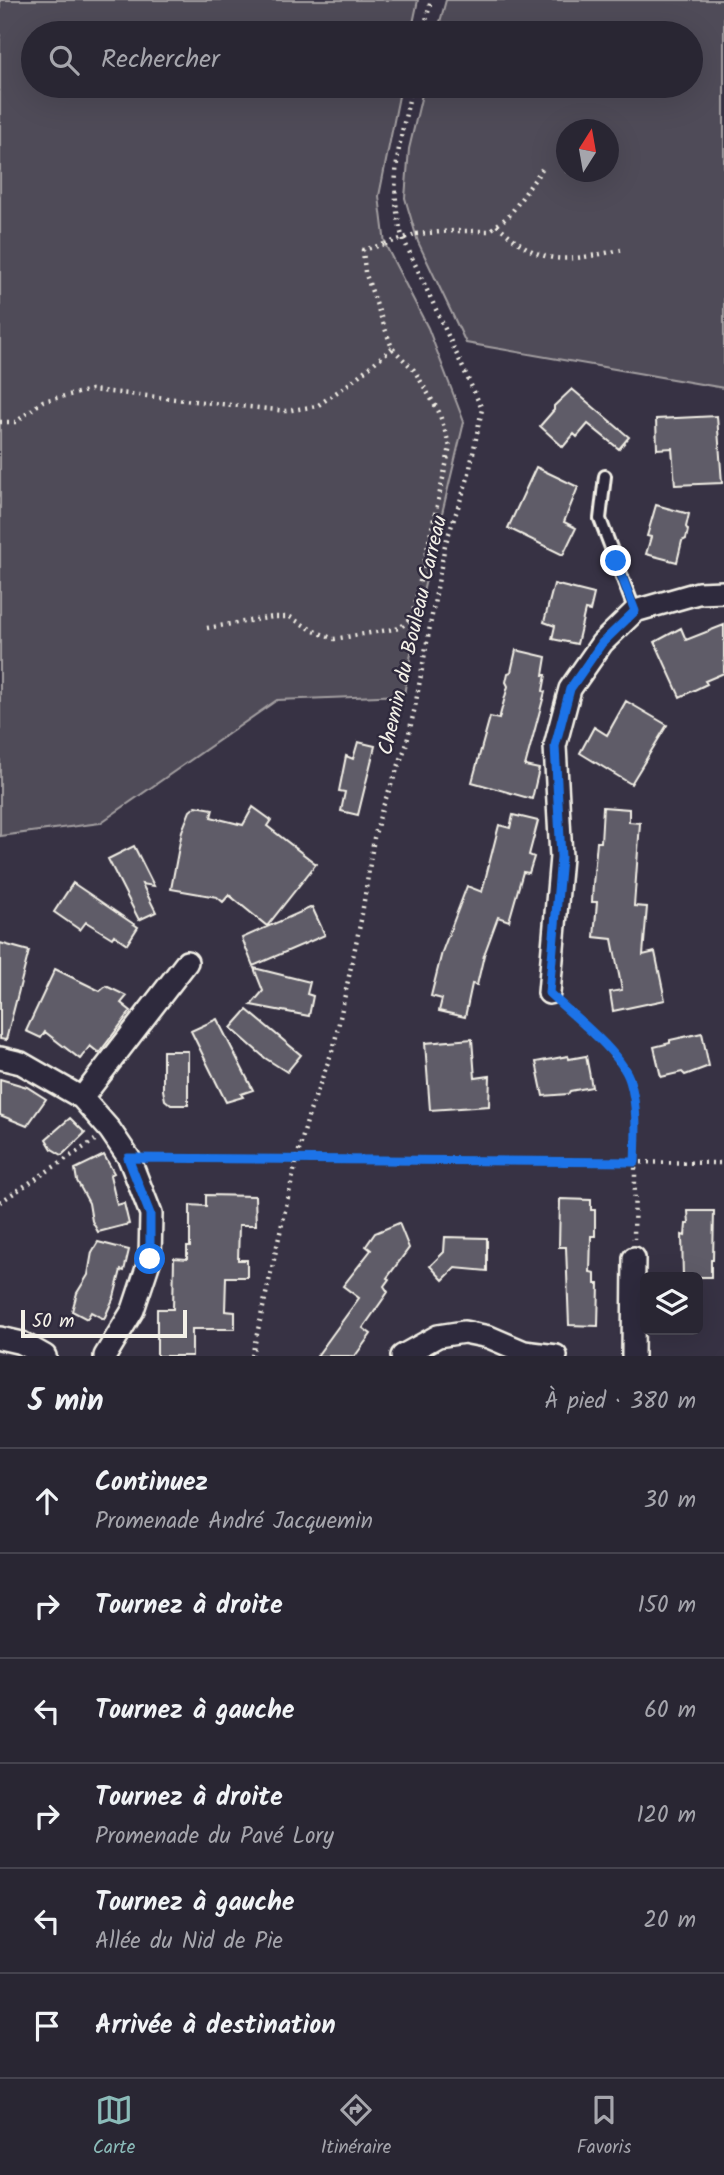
<!DOCTYPE html>
<html lang="fr">
<head>
<meta charset="utf-8">
<style>
  :root { --surface:#292633; --page:#312e3b; --text:#f1f3f6; --muted:#a5a5ac; --line:#45434e; --accent:#8bbbb9 }
  body { margin:0; font-family:Kalam,sans-serif; background:var(--page); color:var(--text) }
  .controls { position:absolute; right:21px; bottom:21px; display:grid; overflow:hidden; border-radius:10px; box-shadow:0 7px 28px #0002 }
  .controls button { width:63px; height:63px; display:grid; place-items:center; padding:0; border:0; border-bottom:2px solid var(--line); background:var(--surface); color:var(--text); font:35px sans-serif }
  .compass { position:absolute; left:556px; top:119px; width:63px; height:63px; border-radius:50%; background:var(--surface); box-shadow:0 7px 28px #0002; rotate:11deg }
  .scale { position:absolute; left:21px; bottom:18px; width:166px; box-sizing:border-box; padding-left:7px; border:4px solid #f4f1e8; border-top:0; font-size:19px; line-height:24px; white-space:nowrap; color:#f4f1e8; -webkit-text-stroke:5px #2f2a3d; paint-order:stroke }
  .stop { position:absolute; width:21px; height:21px; margin:-16px; border:5px solid #1a73e8; border-radius:50%; background:#fff }
  .stop.end { background:#1a73e8; border-color:#fff; box-shadow:0 2px 7px #0008 }
  .list { margin:0; padding:0; list-style:none }
  h2 { display:flex; justify-content:space-between; align-items:center; height:91px; margin:0; padding:0 28px; font-size:30px }
  h2 small { font-size:23px; font-weight:400; color:var(--muted) }
  .list li { display:grid; grid-template-columns:46px 1fr auto; gap:21px; align-items:center; box-sizing:border-box; height:105px; padding:0 28px; border-top:2px solid var(--line) }
  .list b { display:block; font-size:26px; white-space:nowrap }
  .list p { margin:0; font-size:23px; white-space:nowrap; color:var(--muted) }
  .list em { font-size:23px; font-style:normal; color:var(--muted) }
  .icon { flex:none; width:38px; height:38px; fill:none; stroke:currentColor; stroke-width:2; stroke-linecap:round; stroke-linejoin:round }
  .map { position:relative; flex:none; width:724px; height:1356px; overflow:hidden }
  .search { position:absolute; background:var(--surface); box-shadow:0 7px 28px #0002; left:21px; right:21px; top:21px; height:77px; display:flex; align-items:center; gap:18px; box-sizing:border-box; padding:0 24px; border-radius:38px; color:var(--muted); font-size:26px }
  .sheet { height:721px; background:var(--surface) }
  nav { display:flex; justify-content:space-around; align-items:center; box-sizing:border-box; height:98px; border-top:2px solid var(--line); background:var(--surface); font-size:19px; color:var(--muted) }
  nav a { display:grid; justify-items:center; gap:4px }
  nav .on { color:var(--accent) }
  .map>svg:first-child { display:block }
</style>
</head>
<body>
<div class="map">
<svg width="724" height="1356" viewBox="0 0 724 1356">
  <rect width="100%" height="100%" fill="#373244"/>
  <filter id="ink" filterUnits="userSpaceOnUse"><feTurbulence type="fractalNoise" baseFrequency=".0143" numOctaves="2"/><feDisplacementMap in="SourceGraphic" scale="14" xChannelSelector="R" yChannelSelector="G"/><feConvolveMatrix kernelMatrix="1 2 1 2 8 2 1 2 1" color-interpolation-filters="sRGB"/></filter>
  <g filter="url(#ink)">
    <path fill="#504b59" stroke="#a29ea0" stroke-width="2" fill-rule="evenodd" d="M 0,0 L 418,0 L 411,33 L 33,33 L 33,86 L 401,86 L 379,196 L 385,244 L 428,328 L 464,422 L 417,617 L 404,695 L 277,700 L 100,823 L 0,836 Z
      M 446,0 L 724,0 L 724,388 L 466,343 L 418,242 L 405,198 L 409,149 L 424,86 L 691,86 L 691,33 L 437,33 ZM 566,130 L 608,130 L 608,172 L 566,172 Z"/>
    <path fill="#5f5c67" stroke="#f4f1e8" stroke-width="2" d="M 572,389 L 629,437 L 619,449 L 588,424 L 577,437 L 574,434 L 563,447 L 540,426 L 554,410 L 554,406 Z
      M 717,416 L 722,483 L 675,485 L 672,448 L 657,449 L 656,419 Z
      M 536,467 L 578,487 L 564,522 L 576,528 L 563,555 L 508,528 Z
      M 656,505 L 689,514 L 686,527 L 688,530 L 686,539 L 682,541 L 677,562 L 646,554 L 651,537 L 647,536 Z
      M 554,584 L 594,594 L 590,611 L 585,610 L 577,644 L 552,639 L 555,626 L 544,622 Z
      M 724,625 L 724,673 L 705,681 L 707,684 L 680,697 L 655,642 L 681,628 L 686,640 Z
      M 516,650 L 546,657 L 543,675 L 546,675 L 543,691 L 545,692 L 525,766 L 539,769 L 532,799 L 472,782 L 490,717 L 499,719 L 508,686 L 506,682 L 508,673 L 511,672 Z
      M 626,701 L 667,725 L 631,784 L 580,753 L 594,727 L 607,735 Z
      M 358,742 L 375,746 L 358,815 L 341,811 L 345,792 L 339,791 L 346,756 L 353,759 Z
      M 196,806 L 213,809 L 211,817 L 243,825 L 253,807 L 271,820 L 267,826 L 316,864 L 267,926 L 229,895 L 223,902 L 217,897 L 171,889 L 182,831 L 190,811 Z
      M 603,807 L 629,809 L 629,822 L 640,823 L 634,906 L 647,907 L 643,955 L 655,952 L 665,1000 L 613,1011 L 610,992 L 622,990 L 612,939 L 594,937 L 597,902 L 592,902 L 593,884 L 597,842 L 601,842 Z
      M 513,815 L 538,821 L 529,855 L 534,857 L 529,873 L 523,872 L 509,921 L 498,917 L 484,955 L 477,985 L 472,984 L 465,1017 L 439,1011 L 442,999 L 431,996 L 442,952 L 467,886 L 482,892 L 499,825 L 510,828 Z
      M 134,846 L 154,886 L 142,884 L 156,912 L 139,920 L 108,859 Z
      M 73,883 L 138,927 L 127,944 L 114,935 L 112,938 L 86,922 L 80,930 L 54,912 Z
      M 312,907 L 325,935 L 253,966 L 242,938 Z
      M 0,943 L 29,951 L 6,1040 L 0,1039 Z
      M 254,968 L 310,982 L 307,994 L 313,996 L 309,1016 L 251,1005 L 263,991 Z
      M 55,969 L 100,991 L 106,986 L 127,996 L 121,1003 L 131,1011 L 99,1053 L 90,1046 L 80,1059 L 45,1032 L 41,1038 L 26,1031 Z
      M 247,1010 L 301,1055 L 287,1072 L 265,1058 L 231,1028 Z
      M 217,1019 L 253,1090 L 241,1094 L 243,1097 L 226,1102 L 191,1031 Z
      M 702,1033 L 709,1066 L 685,1075 L 682,1072 L 661,1077 L 654,1047 L 670,1043 L 670,1040 Z
      M 472,1039 L 475,1078 L 490,1076 L 489,1106 L 430,1110 L 425,1043 Z
      M 163,1051 L 188,1051 L 188,1105 L 171,1105 L 165,1100 L 163,1090 Z
      M 568,1056 L 569,1059 L 586,1056 L 592,1087 L 570,1091 L 568,1094 L 543,1096 L 536,1062 Z
      M 0,1079 L 27,1087 L 46,1099 L 27,1126 L 0,1115 Z
      M 70,1118 L 85,1133 L 62,1155 L 52,1149 L 46,1139 Z
      M 104,1155 L 114,1173 L 110,1175 L 117,1205 L 124,1203 L 129,1224 L 98,1232 L 92,1221 L 89,1203 L 77,1181 L 75,1169 Z
      M 206,1195 L 255,1196 L 256,1225 L 239,1225 L 238,1260 L 247,1260 L 247,1277 L 226,1277 L 225,1311 L 235,1312 L 235,1329 L 192,1329 L 192,1356 L 157,1356 L 157,1309 L 173,1309 L 174,1258 L 187,1259 L 187,1247 L 190,1247 L 190,1205 L 206,1206 Z
      M 560,1199 L 591,1200 L 591,1210 L 595,1210 L 595,1236 L 591,1236 L 590,1272 L 595,1273 L 595,1284 L 599,1284 L 598,1326 L 569,1325 L 566,1247 L 559,1247 Z
      M 688,1211 L 714,1211 L 713,1260 L 711,1260 L 711,1277 L 683,1277 L 682,1235 L 685,1236 L 686,1224 L 689,1224 Z
      M 399,1223 L 409,1248 L 387,1278 L 389,1279 L 384,1286 L 388,1292 L 363,1328 L 371,1334 L 355,1356 L 317,1356 L 359,1298 L 343,1286 L 371,1250 L 366,1246 L 375,1233 Z
      M 445,1237 L 487,1238 L 487,1271 L 455,1268 L 443,1280 L 430,1266 L 444,1252 Z
      M 98,1242 L 129,1250 L 124,1271 L 121,1270 L 114,1297 L 104,1319 L 91,1312 L 87,1319 L 72,1311 L 77,1293 L 88,1275 L 92,1252 Z"/>
    <g fill="none" stroke-linecap="round" stroke-linejoin="round">
      <g stroke="#f4f1e8" stroke-width="16">
        <path id="service" d="M 605,476 L 600,519 L 635,611"/>
      </g>
      <g stroke="#f4f1e8" stroke-width="26">
        <path id="minor" d="M 549,993 L 561,857 L 555,746 L 570,689 L 602,643 L 635,611 L 698,593 L 724,592
          M 0,1058 L 21,1063 L 82,1098 L 110,1130 L 129,1158 L 151,1214 L 150,1259 L 133,1310 L 105,1356
          M 82,1098 L 187,962
          M 0,1338 L 22,1343 L 45,1356
          M 402,1356 L 438,1336 L 464,1332 L 489,1337 L 524,1352 L 556,1356
          M 633,1356 L 634,1258"/>
      </g>
      <path stroke="#f4f1e8" stroke-width="4.5" stroke-dasharray="2 5" stroke-linecap="butt" d="M 423,33 L 431,0
        M 497,225 C 512,238 529,253 549,257 C 571,262 599,254 621,250
        M 416,234 L 453,231 L 489,231 L 509,216 L 542,169
        M 0,422 L 16,422 L 43,401 L 91,390 L 286,411 L 317,406 L 350,383 L 392,348
        M 207,628 L 273,617 L 290,617 L 314,631 L 334,639 L 400,628 L 412,617 L 450,447 L 439,412 L 414,370 L 392,348 L 365,272 L 363,250 L 385,244
        M 563,1006 L 608,1048 L 630,1078 L 636,1112 L 634,1239
        M 151,1158 L 724,1163
        M 0,1202 L 95,1140
        M 252,1356 L 297,1158 L 309,1114 L 334,1046 L 361,920 L 374,838 L 382,809 L 406,746 L 415,707 L 445,545 L 468,478 L 482,409 L 402,236 C 387,181 401,139 412,86"/>
      <use href="#service" stroke="#2f2a3d" stroke-width="10"/>
      <use href="#minor" stroke="#2f2a3d" stroke-width="21"/>
      <path stroke="#f4f1e8" stroke-width="4.5" stroke-dasharray="2 5" stroke-linecap="butt" d="M 385,244 L 416,234"/>
    </g>
  </g>
  <g fill="none" stroke-linecap="round" stroke-linejoin="round" filter="url(#ink)">
    <path stroke="#1a73e8" stroke-width="9" d="M 150,1259 L 150,1214 L 128,1158 L 635,1162 C 636,1135 638,1107 630,1081 C 622,1053 571,1014 549,993 L 561,857 L 555,746 L 570,689 L 602,643 L 635,611 L 616,561"/>
  </g>
  <g text-anchor="middle" stroke-width="5" stroke-linejoin="round" paint-order="stroke">
    <g font-size="21" fill="#f4f1e8" stroke="#2f2a3d">
      <text transform="translate(412 635) rotate(-77)" y="7">Chemin du Bouleau Carreau</text>
    </g>
  </g>
</svg>
<div class="controls">
<button><svg class="icon" aria-label="layers" viewBox="0 0 24 24"><path d="M12 4l9 5-9 5-9-5zM3 14l9 5 9-5"/></svg></button>
</div>
<svg class="compass" viewBox="-18 -18 36 36"><path d="M0-13l5 13h-10z" fill="#e53935"/><path d="M0 13l5-13h-10z" fill="#a5a5ac"/></svg>
<div class="scale">50 m</div>
<div class="stop" style="left:150px;top:1259px"></div>
<div class="stop end" style="left:616px;top:561px"></div>
<div class="search"><svg class="icon" aria-label="search" viewBox="0 0 24 24"><circle cx="10" cy="10" r="6"/><path d="M15 15l6 6"/></svg>Rechercher</div>
</div>
<section class="sheet">
<h2>5 min<small>À pied · 380 m</small></h2>
<ul class="list">
<li><svg class="icon" aria-label="ahead" viewBox="0 0 24 24"><path d="M12 20V5M6 11l6-6 6 6"/></svg><div><b>Continuez</b><p>Promenade André Jacquemin</p></div><em>30 m</em></li>
<li><svg class="icon" aria-label="right" viewBox="0 0 24 24"><path d="M7 20v-9h11M14 6l5 5-5 5"/></svg><div><b>Tournez à droite</b></div><em>150 m</em></li>
<li><svg class="icon" aria-label="left" viewBox="0 0 24 24"><path d="M17 20v-9H6M10 6l-5 5 5 5"/></svg><div><b>Tournez à gauche</b></div><em>60 m</em></li>
<li><svg class="icon" aria-label="right" viewBox="0 0 24 24"><path d="M7 20v-9h11M14 6l5 5-5 5"/></svg><div><b>Tournez à droite</b><p>Promenade du Pavé Lory</p></div><em>120 m</em></li>
<li><svg class="icon" aria-label="left" viewBox="0 0 24 24"><path d="M17 20v-9H6M10 6l-5 5 5 5"/></svg><div><b>Tournez à gauche</b><p>Allée du Nid de Pie</p></div><em>20 m</em></li>
<li><svg class="icon" aria-label="arrive" viewBox="0 0 24 24"><path d="M6 21V4h12l-3 4 3 4H6"/></svg><div><b>Arrivée à destination</b></div></li>
</ul>
</section>
<nav>
<a class="on"><svg class="icon" aria-label="map" viewBox="0 0 24 24"><path d="M3 6l6-2 6 2 6-2v14l-6 2-6-2-6 2zM9 4v14M15 6v14"/></svg>Carte</a>
<a><svg class="icon" aria-label="directions" viewBox="0 0 24 24"><path d="M12 3l9 9-9 9-9-9zM9 14v-3h6M13 9l2 2-2 2"/></svg>Itinéraire</a>
<a><svg class="icon" aria-label="saved" viewBox="0 0 24 24"><path d="M7 4h10v16l-5-4-5 4z"/></svg>Favoris</a>
</nav>
</body>
</html>
